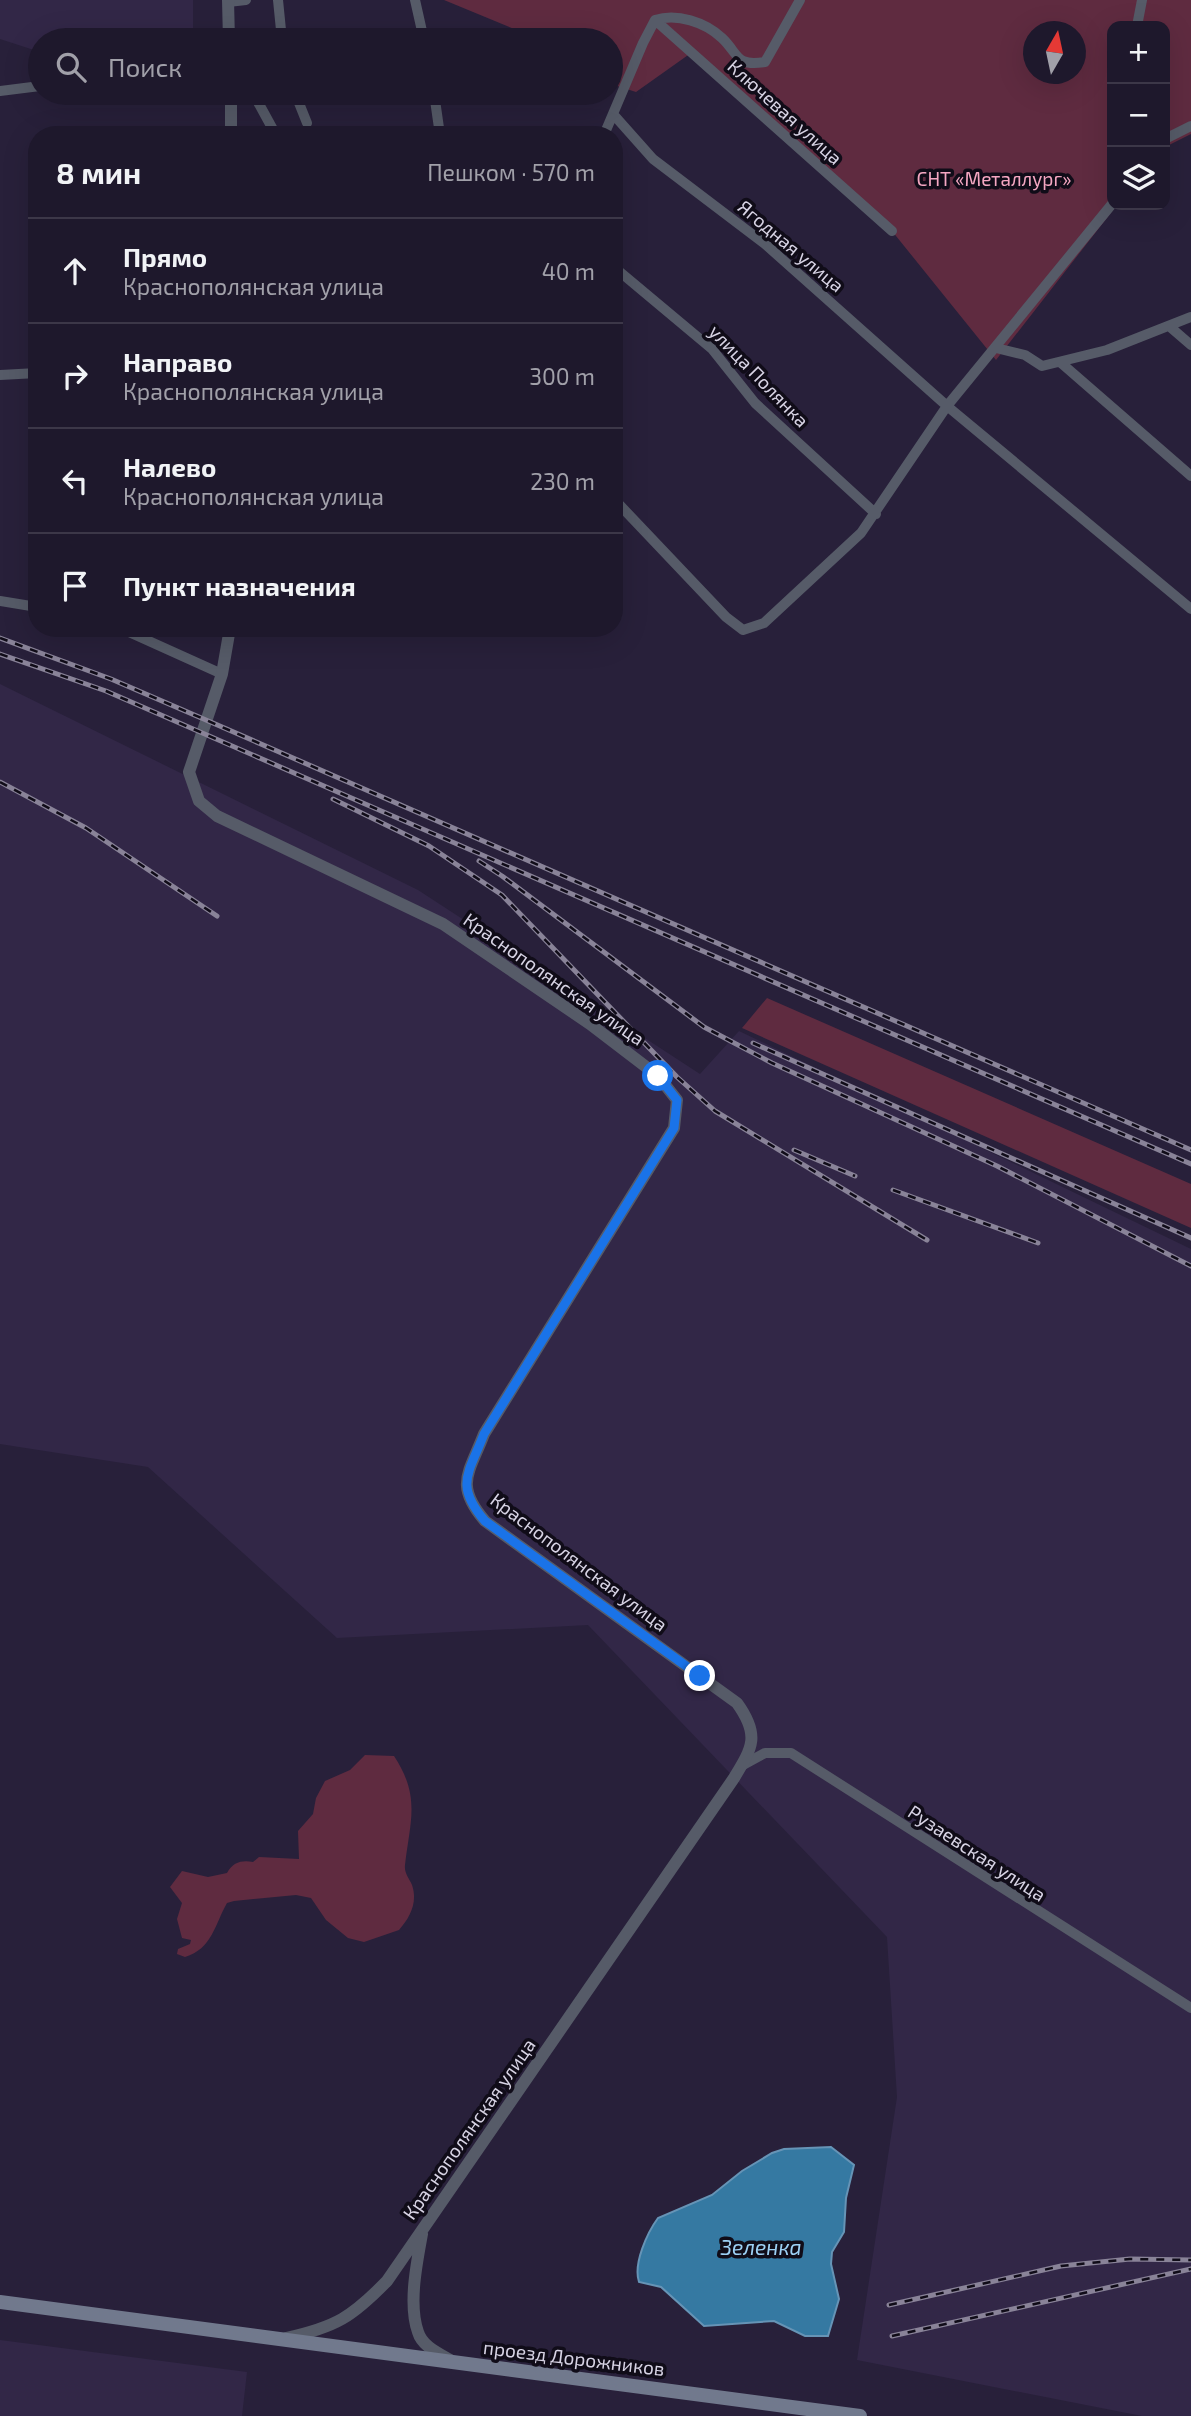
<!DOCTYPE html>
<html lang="ru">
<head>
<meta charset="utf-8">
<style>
  :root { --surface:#1e182c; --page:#2b2538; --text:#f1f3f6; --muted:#a1a0a9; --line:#3c3748 }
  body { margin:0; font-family:"Exo 2",sans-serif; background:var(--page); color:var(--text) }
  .controls { position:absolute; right:21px; top:21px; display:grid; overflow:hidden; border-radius:14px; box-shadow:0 7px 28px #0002 }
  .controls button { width:63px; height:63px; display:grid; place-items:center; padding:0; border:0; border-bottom:2px solid var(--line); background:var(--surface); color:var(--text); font:35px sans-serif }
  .compass { position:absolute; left:1023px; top:21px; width:63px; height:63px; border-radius:50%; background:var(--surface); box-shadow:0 7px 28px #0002; rotate:9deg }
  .stop { position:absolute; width:21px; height:21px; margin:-16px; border:5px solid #1a73e8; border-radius:50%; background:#fff }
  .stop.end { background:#1a73e8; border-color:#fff; box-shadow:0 2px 7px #0008 }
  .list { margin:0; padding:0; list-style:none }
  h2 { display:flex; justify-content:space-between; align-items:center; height:91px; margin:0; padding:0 28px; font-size:30px }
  h2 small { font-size:23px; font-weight:400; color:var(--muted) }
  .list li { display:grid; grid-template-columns:46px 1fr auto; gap:21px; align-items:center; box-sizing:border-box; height:105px; padding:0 28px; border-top:2px solid var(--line) }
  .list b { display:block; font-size:26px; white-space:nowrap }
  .list p { margin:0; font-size:23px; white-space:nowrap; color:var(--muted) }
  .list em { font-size:23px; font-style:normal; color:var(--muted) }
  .icon { flex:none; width:38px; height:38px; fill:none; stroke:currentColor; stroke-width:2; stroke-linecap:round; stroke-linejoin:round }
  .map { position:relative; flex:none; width:1191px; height:2416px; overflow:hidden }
  .search { position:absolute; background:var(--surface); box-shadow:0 7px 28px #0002; left:28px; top:28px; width:595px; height:77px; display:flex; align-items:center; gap:18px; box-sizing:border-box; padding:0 24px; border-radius:38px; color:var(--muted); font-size:26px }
  .panel { position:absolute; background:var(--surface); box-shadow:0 7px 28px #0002; left:28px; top:126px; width:595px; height:511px; border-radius:28px }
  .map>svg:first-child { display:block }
</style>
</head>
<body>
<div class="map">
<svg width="1191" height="2416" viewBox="0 0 1191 2416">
  <rect width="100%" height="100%" fill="#28203a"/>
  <path fill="#322747" d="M 0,0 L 193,0 L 193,40 L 40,40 L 40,52 L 0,39 Z
    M 0,684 L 418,890 L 700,1074 L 739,1031 L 1191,1249 L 1191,2416 L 1142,2416 L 857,2360 L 897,2097 L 887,1937 L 588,1625 L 337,1638 L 148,1467 L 0,1444 Z
    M 0,2340 L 247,2372 L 242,2416 L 0,2416 Z"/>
  <path fill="#5f2b40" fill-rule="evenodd" d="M 444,0 L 1191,0 L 1191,134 L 1165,147 L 1165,26 L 1112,26 L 1112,205 L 1117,205 L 996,360 L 892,231 L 691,53 L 636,92 L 611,84 L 611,40 L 541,40 ZM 1034,32 L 1076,32 L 1076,74 L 1034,74 Z
    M 767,998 L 1191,1184 L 1191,1228 L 742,1028 Z
    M 365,1755 L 394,1756 C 421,1797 410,1821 405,1865 C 404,1873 409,1878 412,1885 C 418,1902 410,1918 399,1930 L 364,1942 L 348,1938 L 326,1920 L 311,1898 L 296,1895 L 234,1901 L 227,1903 C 215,1924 212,1949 185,1957 L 177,1954 L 178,1949 L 190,1944 L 191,1940 L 182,1938 L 177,1919 L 182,1903 L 170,1887 L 182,1871 L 208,1877 L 227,1873 C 233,1862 242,1860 253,1862 L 259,1857 L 299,1859 L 298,1831 L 313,1814 L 316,1798 L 325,1781 L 350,1770 Z"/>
  <path fill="#3579a2" stroke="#6694b6" stroke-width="2" d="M 831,2147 L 854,2165 L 846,2198 L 844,2232 L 832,2252 L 831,2264 L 839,2299 L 828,2336 L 805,2336 L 774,2321 L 704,2326 L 661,2287 L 639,2282 C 633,2264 647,2233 658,2218 L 712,2195 L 742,2171 L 772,2153 L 784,2149 Z"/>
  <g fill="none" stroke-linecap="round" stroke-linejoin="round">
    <path stroke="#565b68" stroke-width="10" d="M 278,0 L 282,40
      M 415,0 L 424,40
      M 228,2 L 246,0
      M 655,20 L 892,231
      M 1137,26 L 1142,0
      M 0,91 L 40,86
      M 83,93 L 90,93
      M 253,93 L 276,135
      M 295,93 L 307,123
      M 434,93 L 440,135
      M 613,114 L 653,159 L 765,244 L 947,406 L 1191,609
      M 604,135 L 643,43 L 655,20 C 677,13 705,22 722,38 C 739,54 735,67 765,62 L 800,0
      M 1165,139 L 1191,126
      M 614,267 L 712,349 L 755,403 L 876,514
      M 1169,326 L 1191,345
      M 996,348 L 1025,355 L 1042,366 L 1107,350 L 1191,317
      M 1060,362 L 1191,476
      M 0,375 L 37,373
      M 614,499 L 726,617 L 743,630 L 764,623 L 861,533 L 947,406 L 1112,204
      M 0,601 L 37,607
      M 120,628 L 222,674
      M 741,1766 L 765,1753 L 791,1753 L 1191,2008"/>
    <path stroke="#565b68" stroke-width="12" d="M 228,0 L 229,40
      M 231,93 L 231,135
      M 230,628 L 222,674 L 189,772 L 199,801 L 217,816 L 443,924 L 590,1024 L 658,1076 L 677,1100 L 674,1128 L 484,1434 C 469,1473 454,1485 485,1521 L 737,1703 C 760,1735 753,1747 734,1778 L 387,2281 C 352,2317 336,2327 286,2338
      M 422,2234 C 417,2262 408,2304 418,2332 C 422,2346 438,2353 450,2360"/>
    <path stroke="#71798d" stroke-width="14" d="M 0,2302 L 860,2416"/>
    <g stroke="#898398" stroke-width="5">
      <path id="rail" d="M 0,638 L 111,679 L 206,720 L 1191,1150
        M 0,654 L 106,691 L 1191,1164
        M 0,782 L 86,828 L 217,916
        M 333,799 L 429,846 L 502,895 L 677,1077 L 715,1111 L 927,1240
        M 479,861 L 502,876 L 704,1027 L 772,1063 L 997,1166 L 1191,1266
        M 753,1043 L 1191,1238
        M 794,1150 L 855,1176
        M 893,1190 L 1038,1243
        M 889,2305 L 1061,2266 L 1130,2259 L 1191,2260
        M 892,2336 L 1191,2269"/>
    </g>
    <use href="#rail" stroke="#100c18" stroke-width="2.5" stroke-dasharray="8" stroke-linecap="butt"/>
  </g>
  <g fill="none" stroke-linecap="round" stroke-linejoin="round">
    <path stroke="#1a73e8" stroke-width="9" d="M 658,1076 L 677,1100 L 674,1128 L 484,1434 C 469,1473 454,1485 485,1521 L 700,1676"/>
  </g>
  <g text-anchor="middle" stroke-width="7" stroke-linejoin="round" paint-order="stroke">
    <g font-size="19" fill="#d7d3e4" stroke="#100c18">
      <text transform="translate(785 112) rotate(42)" y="7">Ключевая улица</text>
      <text transform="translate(791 246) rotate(40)" y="7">Ягодная улица</text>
      <text transform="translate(759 376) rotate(46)" y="7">улица Полянка</text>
      <text transform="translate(554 979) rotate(35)" y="7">Краснополянская улица</text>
      <text transform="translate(579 1562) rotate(37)" y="7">Краснополянская улица</text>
      <text transform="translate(977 1853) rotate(33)" y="7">Рузаевская улица</text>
      <text transform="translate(469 2129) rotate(-55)" y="7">Краснополянская улица</text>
      <text transform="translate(574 2358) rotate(7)" y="7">проезд Дорожников</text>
    </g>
    <g font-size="19" fill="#f5a7c2" stroke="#100c18">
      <text x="994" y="186">СНТ «Металлург»</text>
    </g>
    <g font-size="21" font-style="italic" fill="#9dd1f5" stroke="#100c18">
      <text x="761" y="2255">Зеленка</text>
    </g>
  </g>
</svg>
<div class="controls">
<button>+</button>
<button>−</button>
<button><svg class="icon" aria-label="layers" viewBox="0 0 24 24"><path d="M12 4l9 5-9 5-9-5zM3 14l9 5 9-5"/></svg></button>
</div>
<svg class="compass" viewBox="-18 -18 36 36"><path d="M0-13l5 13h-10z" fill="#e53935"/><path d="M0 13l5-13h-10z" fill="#a1a0a9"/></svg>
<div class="stop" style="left:658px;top:1076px"></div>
<div class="stop end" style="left:700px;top:1676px"></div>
<div class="search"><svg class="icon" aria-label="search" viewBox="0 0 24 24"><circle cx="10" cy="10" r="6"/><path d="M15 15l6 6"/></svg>Поиск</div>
<section class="panel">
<h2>8 мин<small>Пешком · 570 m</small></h2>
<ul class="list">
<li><svg class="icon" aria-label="ahead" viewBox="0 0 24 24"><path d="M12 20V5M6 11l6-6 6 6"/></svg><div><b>Прямо</b><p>Краснополянская улица</p></div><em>40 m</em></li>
<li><svg class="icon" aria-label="right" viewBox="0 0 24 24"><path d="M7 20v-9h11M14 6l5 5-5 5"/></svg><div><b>Направо</b><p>Краснополянская улица</p></div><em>300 m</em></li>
<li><svg class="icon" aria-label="left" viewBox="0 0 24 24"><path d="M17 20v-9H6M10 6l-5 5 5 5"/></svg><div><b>Налево</b><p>Краснополянская улица</p></div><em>230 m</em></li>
<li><svg class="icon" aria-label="arrive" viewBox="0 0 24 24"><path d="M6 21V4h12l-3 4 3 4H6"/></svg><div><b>Пункт назначения</b></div></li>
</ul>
</section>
</div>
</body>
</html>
